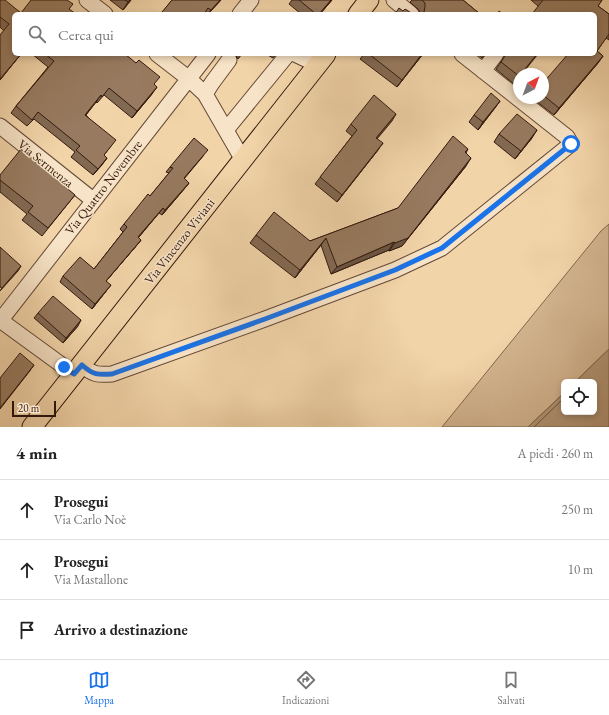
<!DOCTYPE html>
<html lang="it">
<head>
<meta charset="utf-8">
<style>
  :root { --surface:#fff; --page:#f2f2f2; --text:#222; --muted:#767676; --line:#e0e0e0; --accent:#1a73e8 }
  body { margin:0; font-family:"EB Garamond",serif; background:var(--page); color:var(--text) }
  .controls { position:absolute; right:12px; bottom:12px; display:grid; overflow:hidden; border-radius:6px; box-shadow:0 2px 6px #0003 }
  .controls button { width:36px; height:36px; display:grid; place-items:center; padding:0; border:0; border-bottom:1px solid var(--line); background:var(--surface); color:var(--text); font:20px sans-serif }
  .compass { position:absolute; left:513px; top:68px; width:36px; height:36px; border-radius:50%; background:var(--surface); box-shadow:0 2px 6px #0003; rotate:41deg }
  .scale { position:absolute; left:12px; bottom:10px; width:44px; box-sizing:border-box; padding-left:4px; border:2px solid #34190f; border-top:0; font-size:11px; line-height:14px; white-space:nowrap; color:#34190f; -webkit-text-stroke:3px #f7e3c7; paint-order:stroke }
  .stop { position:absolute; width:12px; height:12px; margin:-9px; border:3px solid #1a73e8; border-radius:50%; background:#fff }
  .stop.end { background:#1a73e8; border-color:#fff; box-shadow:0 1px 4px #0008 }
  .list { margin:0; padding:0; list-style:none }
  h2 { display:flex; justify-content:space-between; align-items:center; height:52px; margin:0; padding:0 16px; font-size:17px }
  h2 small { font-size:13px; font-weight:400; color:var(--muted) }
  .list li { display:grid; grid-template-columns:26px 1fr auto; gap:12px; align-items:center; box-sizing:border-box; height:60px; padding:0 16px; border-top:1px solid var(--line) }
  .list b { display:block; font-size:15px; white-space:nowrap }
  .list p { margin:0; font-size:13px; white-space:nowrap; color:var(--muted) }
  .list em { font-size:13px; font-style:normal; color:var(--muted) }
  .icon { flex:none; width:22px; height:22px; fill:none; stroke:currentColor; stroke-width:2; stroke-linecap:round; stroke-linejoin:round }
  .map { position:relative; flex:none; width:609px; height:427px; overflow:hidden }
  .search { position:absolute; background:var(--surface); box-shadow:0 2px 6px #0003; left:12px; right:12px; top:12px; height:44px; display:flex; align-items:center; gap:10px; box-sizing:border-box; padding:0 14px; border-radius:6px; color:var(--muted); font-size:15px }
  .sheet { height:232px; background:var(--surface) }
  nav { display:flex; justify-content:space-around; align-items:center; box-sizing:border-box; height:56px; border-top:1px solid var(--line); background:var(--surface); font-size:11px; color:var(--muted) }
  nav a { display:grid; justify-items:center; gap:2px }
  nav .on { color:var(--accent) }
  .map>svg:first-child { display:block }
</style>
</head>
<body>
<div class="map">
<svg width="609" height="427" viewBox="0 0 609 427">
  <rect width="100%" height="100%" fill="#f2d4a9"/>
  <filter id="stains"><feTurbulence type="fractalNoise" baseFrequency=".005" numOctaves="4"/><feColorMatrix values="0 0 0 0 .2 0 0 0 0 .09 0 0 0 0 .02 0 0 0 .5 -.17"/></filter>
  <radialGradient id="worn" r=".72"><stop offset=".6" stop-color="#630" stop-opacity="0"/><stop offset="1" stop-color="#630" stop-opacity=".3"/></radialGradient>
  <path fill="#d2b48f" stroke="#83664f" d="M 609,224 L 609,349 L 575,382 L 564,382 L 564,393 L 528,427 L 442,427 L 601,231 Z"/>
  <path fill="#b19475" stroke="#7f634c" d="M 609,349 L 609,427 L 528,427 L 564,393 L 564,412 L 594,412 L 594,382 L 575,382 Z"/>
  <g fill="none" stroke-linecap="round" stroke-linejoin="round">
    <path stroke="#725642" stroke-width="1" d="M 534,427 L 564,398"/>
    <g stroke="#644836" stroke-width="17">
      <path id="minor" d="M 87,0 L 105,14
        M 394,0 L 411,14
        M 240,14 L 251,0
        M 157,54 L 188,78 L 205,94
        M 295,54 L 318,65
        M 229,60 L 212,83 L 205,94 L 243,160
        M 483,71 L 496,54
        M 0,126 L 93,200
        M 226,130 L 288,54
        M 0,320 L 74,374
        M 0,321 L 208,54
        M 82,365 C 93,375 98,375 112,374 L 265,319 L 395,270 L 442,248 L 571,144 L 567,137 L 462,54"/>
    </g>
    <g stroke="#34190f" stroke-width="21">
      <path id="major" d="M 358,14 L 369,0
        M 32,427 L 326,54"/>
    </g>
    <use href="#minor" stroke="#f7e3c7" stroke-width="15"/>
    <use href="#major" stroke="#f2d4a9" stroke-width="19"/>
  </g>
  <path fill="#826952" stroke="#34190f" d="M 0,0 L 21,13 L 73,4 L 14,14 L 21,54 L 0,80 L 0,35 L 4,31 L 0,27 Z
    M 110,0 L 131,0 L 123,10 Z
    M 172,0 L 221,0 L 208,14 L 161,14 Z
    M 292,0 L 332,0 L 320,14 L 301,14 L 289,4 Z
    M 412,0 L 463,0 L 480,14 L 420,14 L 419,10 L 410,2 Z
    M 531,0 L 602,0 L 598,6 L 609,14 L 609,40 L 606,38 L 597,51 L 603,56 L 598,63 L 554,115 L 532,98 L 543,98 L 543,83 L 595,54 L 595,14 L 538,6 Z
    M 32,54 L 125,54 L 154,85 L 152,94 L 132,118 L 104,95 L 97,103 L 96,102 L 86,115 L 111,146 L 104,155 L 107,158 L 93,175 L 71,157 L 75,152 L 34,119 L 27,126 L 11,113 L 16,106 L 48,67 Z
    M 235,54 L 242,54 L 238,59 Z
    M 266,54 L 276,54 L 273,58 Z
    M 364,54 L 423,54 L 397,87 L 360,59 Z
    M 477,54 L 485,54 L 482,58 Z
    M 505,54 L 538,54 L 519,74 L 519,78 L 514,84 L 496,69 L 505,56 Z
    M 500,101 L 478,130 L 469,122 L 474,115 Z
    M 396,114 L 377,138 L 378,150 L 337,202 L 315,184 L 352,136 L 346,131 L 351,124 Z
    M 499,134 L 532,138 L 515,159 L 494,142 Z
    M 468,149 L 466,153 L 466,166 L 402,246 L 389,251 L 389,250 L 331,274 L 321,245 L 295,278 L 250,243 L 256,235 L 310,241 L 398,208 Z
    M 204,155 L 184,179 L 189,183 L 185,188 L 162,215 L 159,213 L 138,238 L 141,240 L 137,245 L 106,281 L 107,290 L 92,309 L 60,282 L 63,276 L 94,269 L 123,232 L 120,229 L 124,224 L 150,196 L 169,173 L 166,172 L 170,167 Z
    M 0,175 L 75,195 L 42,236 L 22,220 L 27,214 L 0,192 Z
    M 38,313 L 78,326 L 63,343 L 34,318 Z"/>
  <path fill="#6a5542" stroke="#34190f" d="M 130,0 L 131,0 L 123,10 L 128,2 Z
    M 220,0 L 221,0 L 208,14 L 211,10 Z
    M 331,0 L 332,0 L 320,14 L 319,14 Z
    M 21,54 L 0,80 L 0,79 Z
    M 422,54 L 423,54 L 397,87 L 402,80 Z
    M 537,54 L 538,54 L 522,74 L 521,74 Z
    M 603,56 L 598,63 L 554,115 L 559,108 Z
    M 157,87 L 152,94 L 132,118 L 137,111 Z
    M 101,95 L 96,102 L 81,121 L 85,115 Z
    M 500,101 L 495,108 L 478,130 L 483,122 Z
    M 396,114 L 392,121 L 372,145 L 376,138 Z
    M 537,130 L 532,138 L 515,159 L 521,151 Z
    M 383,143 L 378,150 L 337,202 L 342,195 Z
    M 107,158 L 102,165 L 93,175 L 98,169 Z
    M 471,158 L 466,166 L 402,246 L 389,251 L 395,243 Z
    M 189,183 L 185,188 L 162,215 L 165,210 Z
    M 163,208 L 159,213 L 134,243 L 138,237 Z
    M 326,238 L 321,245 L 295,278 L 300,270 Z
    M 141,240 L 137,245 L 102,286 L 106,281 Z
    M 394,242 L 389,250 L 331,274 L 337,267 Z
    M 21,266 L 18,271 L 0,291 L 2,288 Z
    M 111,285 L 107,290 L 92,309 L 95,304 Z
    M 81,320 L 78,326 L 63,343 L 66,338 Z
    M 34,365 L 29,372 L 0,409 L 0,408 Z"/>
  <path fill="#977a5f" stroke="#34190f" d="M 0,0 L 5,0 L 21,13 L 31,0 L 67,0 L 73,4 L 69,9 L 76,14 L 14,14 L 14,54 L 21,54 L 0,79 L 0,35 L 9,24 L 0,17 Z
    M 125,0 L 130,0 L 128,2 Z
    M 172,0 L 220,0 L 211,10 L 208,8 L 204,14 L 164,14 L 162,12 Z
    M 299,0 L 331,0 L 319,14 L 316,14 Z
    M 422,0 L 463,0 L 480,14 L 421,14 L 424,12 L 425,7 L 425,3 Z
    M 543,0 L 602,0 L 598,6 L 609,14 L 609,34 L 597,51 L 603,56 L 559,108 L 543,95 L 543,83 L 568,54 L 595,54 L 595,14 L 532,14 Z
    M 399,8 L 403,11 L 405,9 L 413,14 L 395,14 Z
    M 499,11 L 503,14 L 497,14 Z
    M 45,54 L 125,54 L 136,63 L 139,60 L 160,77 L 154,84 L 157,87 L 137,111 L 109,88 L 102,97 L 101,95 L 85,115 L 116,140 L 104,155 L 107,158 L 98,169 L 76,150 L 80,146 L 38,112 L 32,120 L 16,106 L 54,61 Z
    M 369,54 L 422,54 L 402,80 Z
    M 506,54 L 537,54 L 521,74 L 519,74 L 519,76 L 501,62 Z
    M 491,93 L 500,101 L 483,122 L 474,115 Z
    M 374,95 L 396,114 L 376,138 L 383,143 L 342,195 L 320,177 L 357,130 L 351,124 Z
    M 517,114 L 537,130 L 521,151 L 499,134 Z
    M 453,136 L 468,149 L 465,152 L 471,158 L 408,238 L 395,243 L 394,242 L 337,267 L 326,238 L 300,270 L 256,235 L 274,212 L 310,241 L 398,208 Z
    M 194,138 L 208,150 L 184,178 L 189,183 L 165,210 L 163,208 L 138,237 L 141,240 L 106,281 L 111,285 L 95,304 L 63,276 L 80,257 L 94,269 L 127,227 L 124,224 L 148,194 L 150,196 L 173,168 L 170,167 Z
    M 21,149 L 75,195 L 48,228 L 28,212 L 33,206 L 0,180 L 0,175 Z
    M 0,247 L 21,266 L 2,288 L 0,287 Z
    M 53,296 L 81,320 L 66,338 L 38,313 Z
    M 20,353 L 34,365 L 0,408 L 0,378 Z"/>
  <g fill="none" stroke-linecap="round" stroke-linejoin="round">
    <path stroke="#1a73e8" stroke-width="5" d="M 64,367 L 74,374 L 82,365 C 93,375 98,375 112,374 L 265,319 L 395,270 L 442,248 L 571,144"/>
  </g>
  <g text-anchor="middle" stroke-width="3" stroke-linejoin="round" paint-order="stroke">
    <g font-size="13" fill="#34190f" stroke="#f7e3c7">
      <text transform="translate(46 163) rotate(39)" y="5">Via Sermenza</text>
      <text transform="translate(103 187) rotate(-52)" y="5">Via Quattro Novembre</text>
      <text transform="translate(179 241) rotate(-52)" y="5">Via Vincenzo Viviani</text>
    </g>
  </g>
  <rect width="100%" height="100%" filter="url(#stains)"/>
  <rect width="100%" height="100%" fill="url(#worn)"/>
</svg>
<div class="controls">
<button><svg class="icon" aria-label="locate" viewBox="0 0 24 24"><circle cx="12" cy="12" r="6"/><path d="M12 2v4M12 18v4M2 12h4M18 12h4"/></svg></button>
</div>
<svg class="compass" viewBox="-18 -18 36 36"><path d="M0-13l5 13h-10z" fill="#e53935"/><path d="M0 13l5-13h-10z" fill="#767676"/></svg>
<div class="scale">20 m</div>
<div class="stop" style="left:571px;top:144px"></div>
<div class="stop end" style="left:64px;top:367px"></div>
<div class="search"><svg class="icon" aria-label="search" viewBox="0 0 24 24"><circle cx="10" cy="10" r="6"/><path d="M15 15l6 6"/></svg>Cerca qui</div>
</div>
<section class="sheet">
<h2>4 min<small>A piedi · 260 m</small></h2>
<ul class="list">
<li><svg class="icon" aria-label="ahead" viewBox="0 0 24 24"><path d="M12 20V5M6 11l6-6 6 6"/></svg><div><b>Prosegui</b><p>Via Carlo Noè</p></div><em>250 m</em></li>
<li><svg class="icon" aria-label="ahead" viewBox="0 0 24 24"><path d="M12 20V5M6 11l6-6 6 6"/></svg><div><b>Prosegui</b><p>Via Mastallone</p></div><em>10 m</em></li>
<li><svg class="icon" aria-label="arrive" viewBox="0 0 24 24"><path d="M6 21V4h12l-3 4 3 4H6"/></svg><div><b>Arrivo a destinazione</b></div></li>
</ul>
</section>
<nav>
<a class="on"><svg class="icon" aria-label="map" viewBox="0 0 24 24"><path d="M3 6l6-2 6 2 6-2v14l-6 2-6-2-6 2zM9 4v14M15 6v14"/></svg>Mappa</a>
<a><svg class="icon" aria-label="directions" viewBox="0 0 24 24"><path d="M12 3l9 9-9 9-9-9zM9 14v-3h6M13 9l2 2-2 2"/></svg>Indicazioni</a>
<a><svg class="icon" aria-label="saved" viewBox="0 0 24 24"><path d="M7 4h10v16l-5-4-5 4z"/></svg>Salvati</a>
</nav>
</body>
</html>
